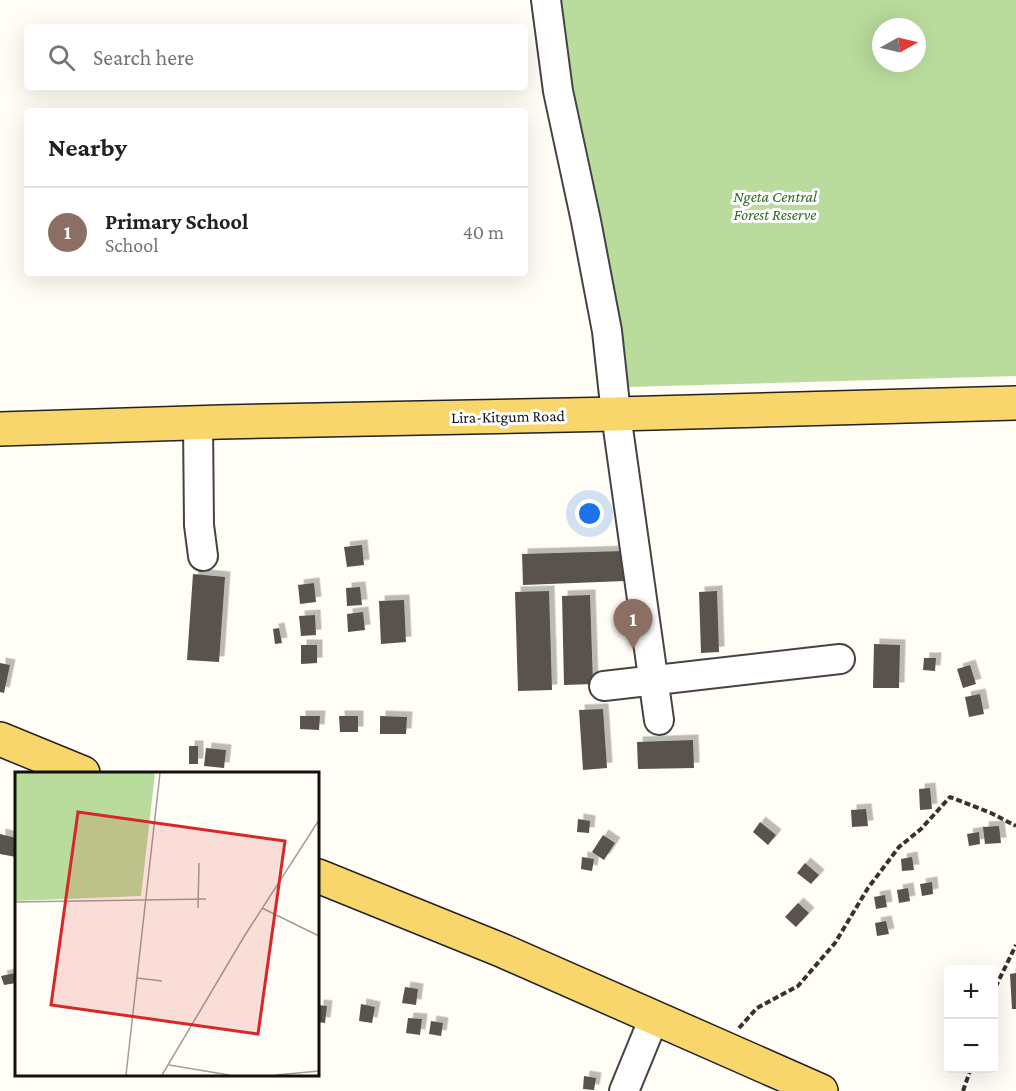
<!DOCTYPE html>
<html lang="en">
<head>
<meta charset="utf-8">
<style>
  :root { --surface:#fff; --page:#f2f2f2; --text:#202124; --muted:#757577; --line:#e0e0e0; --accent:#111827 }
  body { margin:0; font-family:"Crimson Pro",serif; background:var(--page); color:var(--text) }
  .controls { position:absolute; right:18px; bottom:18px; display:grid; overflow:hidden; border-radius:6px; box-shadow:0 6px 24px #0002 }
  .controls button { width:54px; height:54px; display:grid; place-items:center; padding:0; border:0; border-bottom:2px solid var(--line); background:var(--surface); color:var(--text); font:30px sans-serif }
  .compass { position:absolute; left:872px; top:18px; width:54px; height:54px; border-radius:50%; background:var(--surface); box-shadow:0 6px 24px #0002; rotate:82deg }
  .you { position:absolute; left:590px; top:514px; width:21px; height:21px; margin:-15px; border:4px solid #fff; border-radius:50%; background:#1a73e8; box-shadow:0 0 0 9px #1a73e833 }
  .badge { display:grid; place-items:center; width:39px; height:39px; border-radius:50%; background:var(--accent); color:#fff; font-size:20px; font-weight:700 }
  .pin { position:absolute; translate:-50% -50px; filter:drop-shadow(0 2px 3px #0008) }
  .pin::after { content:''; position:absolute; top:32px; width:21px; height:18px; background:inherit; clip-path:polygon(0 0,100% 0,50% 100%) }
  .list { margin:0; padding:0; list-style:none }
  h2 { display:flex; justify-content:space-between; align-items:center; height:78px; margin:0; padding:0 24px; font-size:26px }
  h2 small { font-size:20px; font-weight:400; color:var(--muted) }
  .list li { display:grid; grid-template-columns:39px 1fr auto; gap:18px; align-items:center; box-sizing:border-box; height:90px; padding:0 24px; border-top:2px solid var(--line) }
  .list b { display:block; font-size:22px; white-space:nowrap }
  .list p { margin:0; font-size:20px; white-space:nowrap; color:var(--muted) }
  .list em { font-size:20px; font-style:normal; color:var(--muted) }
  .icon { flex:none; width:33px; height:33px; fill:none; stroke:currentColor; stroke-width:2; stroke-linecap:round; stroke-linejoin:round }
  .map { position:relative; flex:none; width:1016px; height:1091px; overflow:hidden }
  .search { position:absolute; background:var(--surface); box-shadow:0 6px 24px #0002; left:24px; top:24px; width:504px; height:66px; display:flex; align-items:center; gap:15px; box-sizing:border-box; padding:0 21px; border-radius:6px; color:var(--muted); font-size:22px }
  .panel { position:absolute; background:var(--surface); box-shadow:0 6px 24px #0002; left:24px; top:108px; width:504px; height:168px; border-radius:6px }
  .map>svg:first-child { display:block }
</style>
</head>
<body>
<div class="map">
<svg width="1016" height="1091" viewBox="0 0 1016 1091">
  <defs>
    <filter id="shadow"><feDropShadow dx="5.5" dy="-5.5" stdDeviation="0" flood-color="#0004"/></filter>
  </defs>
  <rect width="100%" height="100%" fill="#fffdf5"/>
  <path fill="#b9dc9c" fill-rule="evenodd" d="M 557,0 L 1016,0 L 1016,376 L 628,387 ZM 881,27 L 917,27 L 917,63 L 881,63 Z"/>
  <path fill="#5a524d" filter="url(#shadow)" d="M 362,545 L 364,565 L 347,567 L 344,547 Z
    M 624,551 L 625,581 L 523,585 L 522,554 Z
    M 193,574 L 225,577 L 219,662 L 187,660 Z
    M 314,583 L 316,602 L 300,604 L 298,585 Z
    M 360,587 L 362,605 L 347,606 L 346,588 Z
    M 549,591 L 552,690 L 518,691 L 515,592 Z
    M 717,591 L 719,652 L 701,653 L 699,592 Z
    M 590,595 L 593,684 L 564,685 L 562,596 Z
    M 404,600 L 406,642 L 381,644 L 379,601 Z
    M 363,612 L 365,630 L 348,632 L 347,614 Z
    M 315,615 L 316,635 L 301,636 L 299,616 Z
    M 279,628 L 282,643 L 275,644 L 273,629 Z
    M 874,644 L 900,645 L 899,688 L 873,688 Z
    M 301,645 L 317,645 L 317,663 L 301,664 Z
    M 924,658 L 936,658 L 935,671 L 923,670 Z
    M 0,663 L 10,665 L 4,693 L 0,692 Z
    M 970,665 L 976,684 L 963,688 L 957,669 Z
    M 980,694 L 984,714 L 969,717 L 965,697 Z
    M 603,709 L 607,768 L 583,770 L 579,710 Z
    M 300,716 L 320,716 L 319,730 L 300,729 Z
    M 339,716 L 358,716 L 358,732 L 340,732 Z
    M 380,716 L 407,717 L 406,734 L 380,734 Z
    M 693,740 L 694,768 L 638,769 L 637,742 Z
    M 189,746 L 198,746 L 198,764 L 189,764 Z
    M 206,748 L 226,750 L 224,768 L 204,766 Z
    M 930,788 L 932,809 L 920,810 L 919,789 Z
    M 866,809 L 868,826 L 852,827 L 851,810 Z
    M 578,819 L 590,821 L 589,833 L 577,832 Z
    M 760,822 L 776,835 L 768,845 L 753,832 Z
    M 999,826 L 1001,843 L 985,844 L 983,827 Z
    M 979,832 L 980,844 L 969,846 L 967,834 Z
    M 0,834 L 16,838 L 16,857 L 0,854 Z
    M 603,835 L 615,843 L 604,860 L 592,852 Z
    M 582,857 L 594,859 L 592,871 L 581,869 Z
    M 912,857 L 914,870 L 902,871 L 901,859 Z
    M 805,863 L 819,875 L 811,884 L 797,873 Z
    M 932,882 L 933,894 L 922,896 L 920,884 Z
    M 908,888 L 910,901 L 899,903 L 897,890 Z
    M 885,895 L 887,907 L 876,909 L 874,897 Z
    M 798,903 L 809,913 L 796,927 L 785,917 Z
    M 886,921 L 889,934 L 877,936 L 875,923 Z
    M 15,973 L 16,983 L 4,985 L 1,976 Z
    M 1016,973 L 1016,1009 L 1012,1009 L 1010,974 Z
    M 405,987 L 418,989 L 416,1005 L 402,1003 Z
    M 361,1004 L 375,1007 L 372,1023 L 359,1021 Z
    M 318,1005 L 327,1006 L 325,1023 L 318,1022 Z
    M 408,1018 L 422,1019 L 420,1035 L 406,1033 Z
    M 431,1021 L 443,1023 L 441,1036 L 429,1034 Z
    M 584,1076 L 596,1078 L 594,1090 L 583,1089 Z"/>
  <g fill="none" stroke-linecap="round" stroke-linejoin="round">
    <g stroke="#444" stroke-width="32">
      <path id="minor" d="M 546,0 L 558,91 L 586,221 L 607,331 L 616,414 L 659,720
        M 198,423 L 199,525 L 203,556
        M 604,686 L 840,659
        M 624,1091 L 654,1018"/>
    </g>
    <g stroke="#222" stroke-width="36">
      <path id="major" d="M 0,429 L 221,422 L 616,414 L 1016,403
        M 0,739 L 83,773
        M 318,876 L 501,950 L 821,1091"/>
    </g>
    <path stroke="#333" stroke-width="4" stroke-dasharray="6 3" stroke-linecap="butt" d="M 994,996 L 996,986 L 1016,945
      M 739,1028 L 757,1008 L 798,986 L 835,943 L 868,888 L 899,847 L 921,829 L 950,797 L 991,813 L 1016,826
      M 963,1091 L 971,1068"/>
    <use href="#minor" stroke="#fff" stroke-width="28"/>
    <use href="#major" stroke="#f9d66b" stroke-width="33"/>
  </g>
  <g text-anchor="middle" stroke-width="6" stroke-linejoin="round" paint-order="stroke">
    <g font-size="16" font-style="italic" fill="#2f6b1f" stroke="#fff">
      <text x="775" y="202">Ngeta Central<tspan x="775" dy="18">Forest Reserve</tspan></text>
    </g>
    <g font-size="16" fill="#111" stroke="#fff">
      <text transform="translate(508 416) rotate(-1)" y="6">Lira-Kitgum Road</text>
    </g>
  </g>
  <g transform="translate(15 772)">
    <rect width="304" height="304" fill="#fffdf5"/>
    <path d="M 0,1 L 140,1 L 126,124 L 0,129 Z" fill="#b9dc9c"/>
    <path fill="none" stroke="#a09f9a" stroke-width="1.5" d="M 0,130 L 191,127M 183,136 L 184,91M 247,136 L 304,164M 122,206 L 147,209M 154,293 L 214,303M 111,303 L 145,1M 147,303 L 230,163 L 304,48M 261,303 L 304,299"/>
    <path fill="#d62828" fill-opacity="0.15" stroke="#d62828" stroke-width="3" d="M 63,40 L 270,69 L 243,262 L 36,233 Z"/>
    <rect width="304" height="304" fill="none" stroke="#111" stroke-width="3"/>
  </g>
</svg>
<div class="controls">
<button>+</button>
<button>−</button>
</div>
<svg class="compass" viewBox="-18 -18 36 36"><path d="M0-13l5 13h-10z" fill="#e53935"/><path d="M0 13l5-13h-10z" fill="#757577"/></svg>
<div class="you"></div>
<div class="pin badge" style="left:633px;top:649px;background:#8d6e63">1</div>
<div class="search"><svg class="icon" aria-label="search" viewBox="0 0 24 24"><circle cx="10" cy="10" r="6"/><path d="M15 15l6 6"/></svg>Search here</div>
<section class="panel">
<h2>Nearby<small></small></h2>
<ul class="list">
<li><span class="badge" style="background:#8d6e63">1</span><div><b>Primary School</b><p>School</p></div><em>40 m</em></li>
</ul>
</section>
</div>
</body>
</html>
